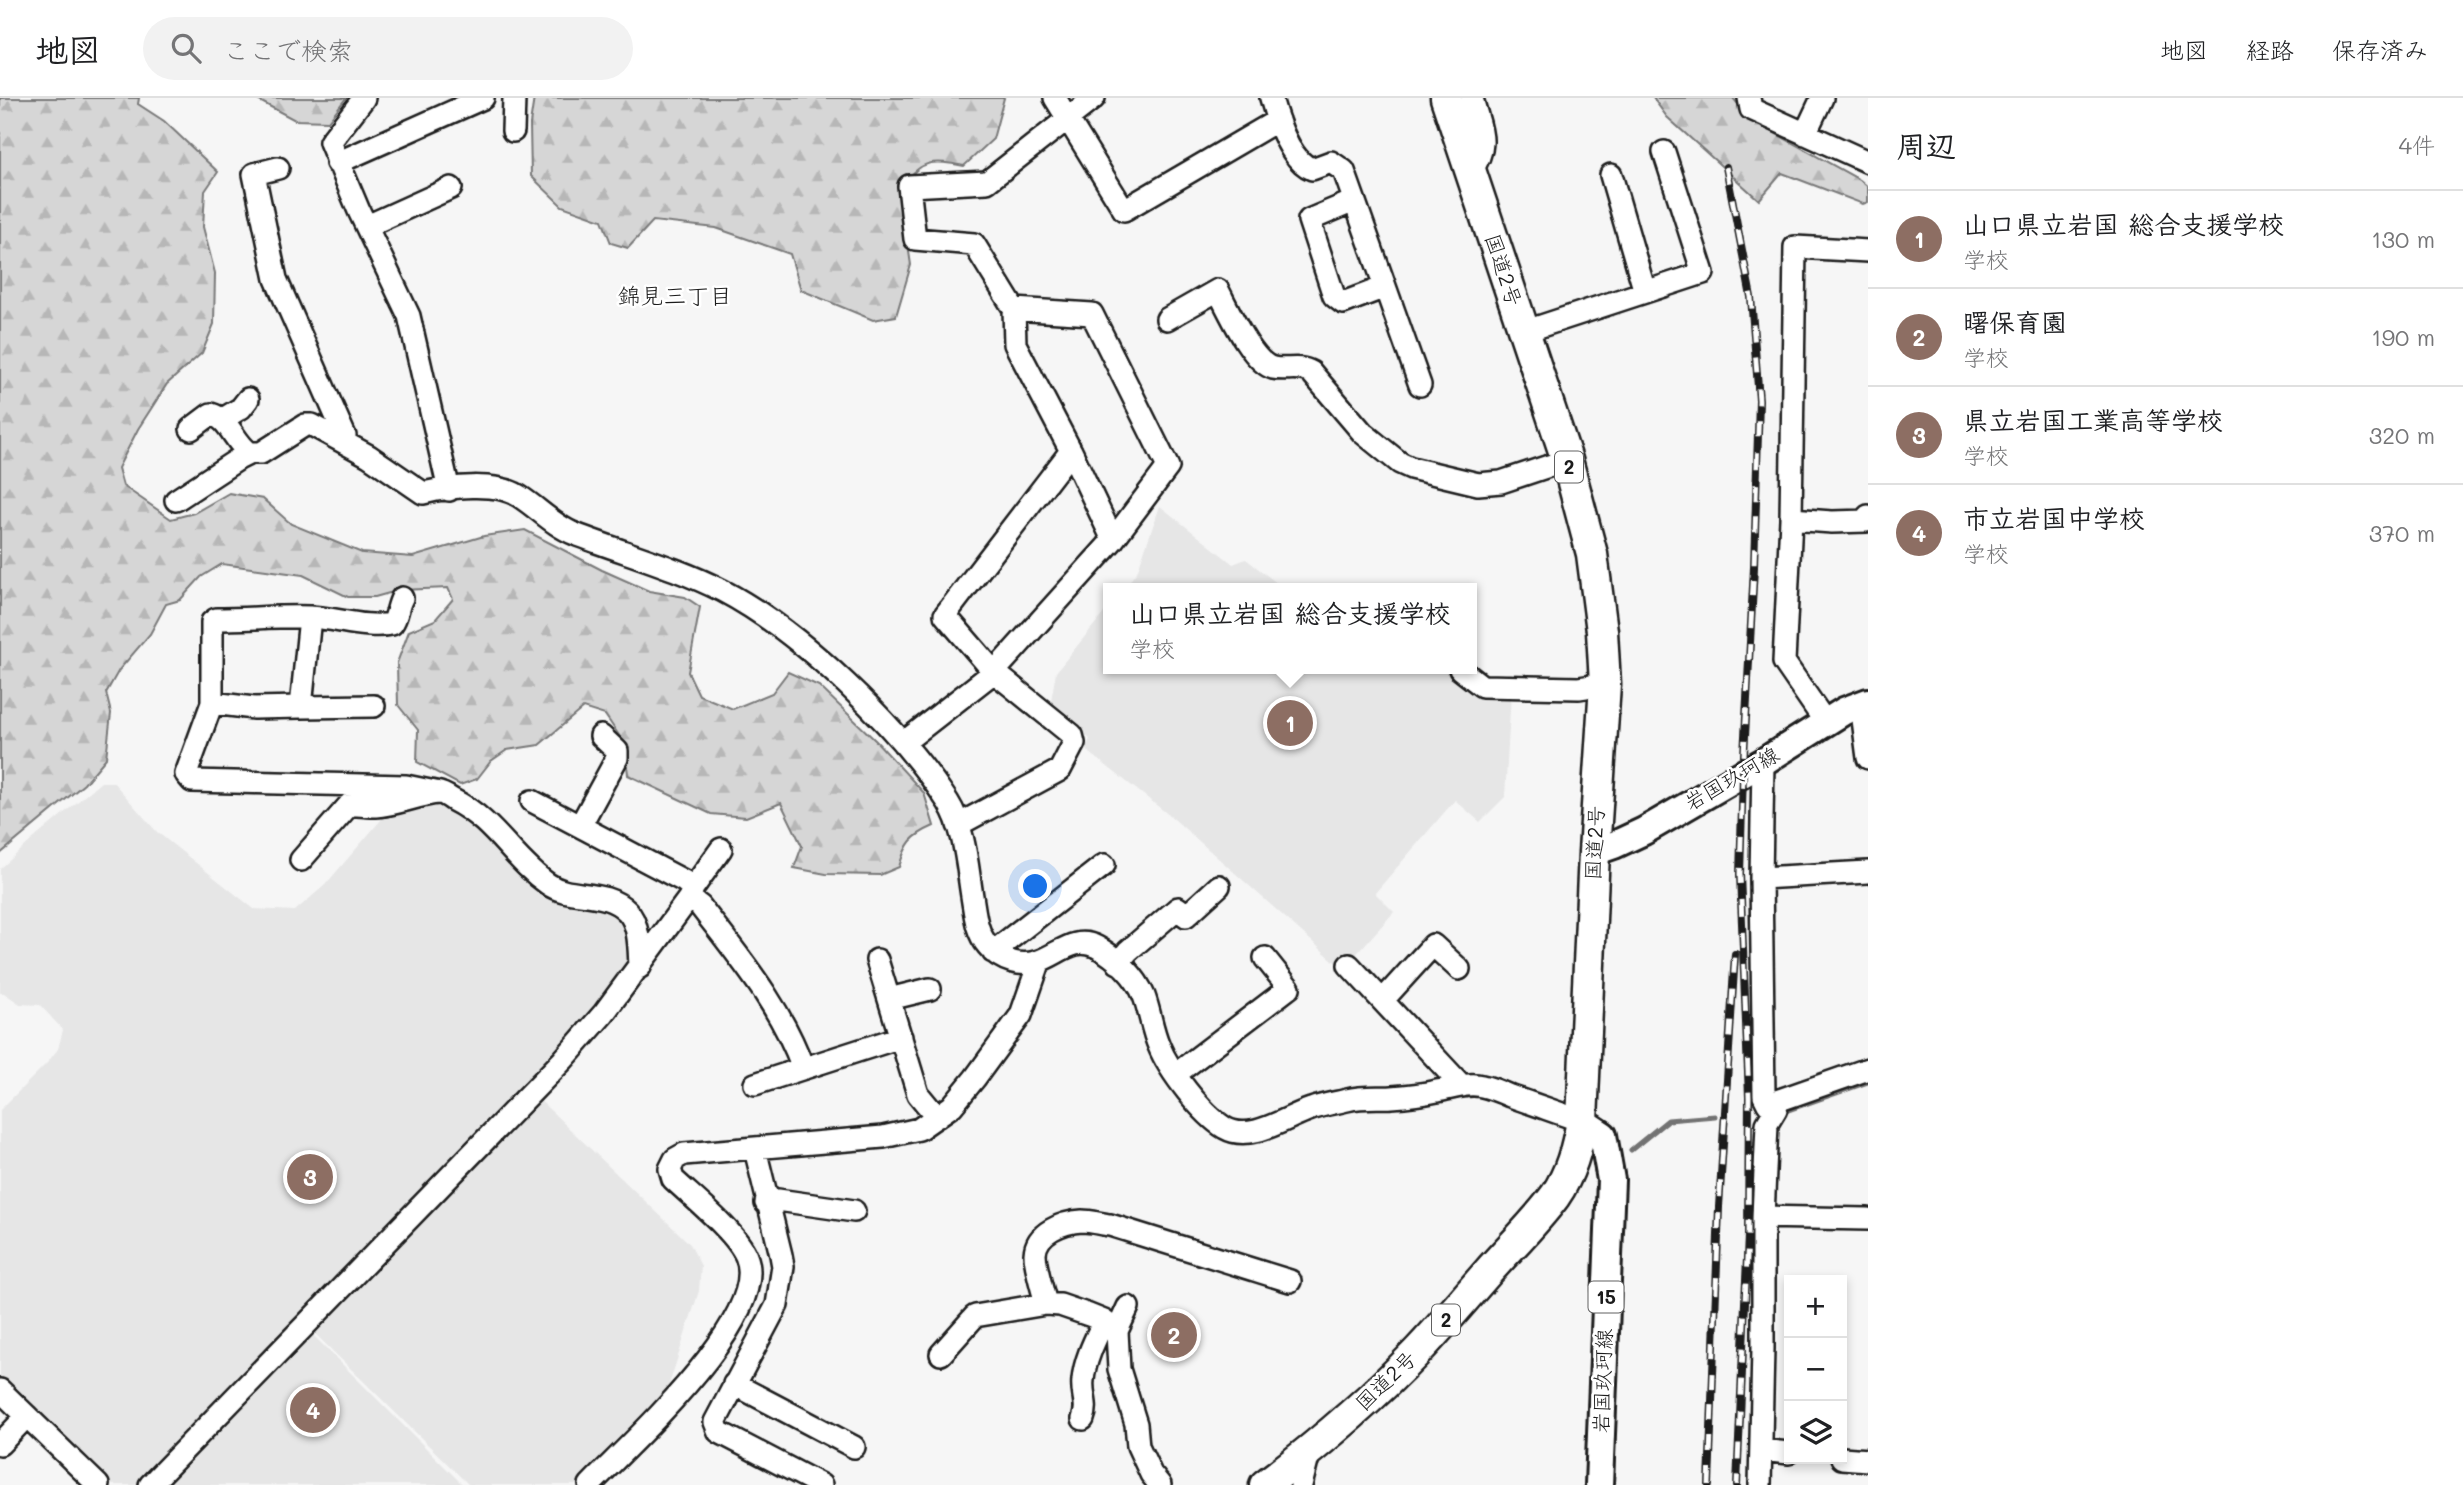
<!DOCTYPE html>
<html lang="ja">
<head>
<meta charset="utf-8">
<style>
  :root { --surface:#fff; --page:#f2f2f2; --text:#202124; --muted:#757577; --line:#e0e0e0; --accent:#d93025 }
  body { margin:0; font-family:Mali,"Klee One",sans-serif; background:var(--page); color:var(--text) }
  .controls { position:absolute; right:21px; bottom:21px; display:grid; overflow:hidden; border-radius:0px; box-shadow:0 4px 10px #0003 }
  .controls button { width:63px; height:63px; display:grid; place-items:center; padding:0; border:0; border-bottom:2px solid var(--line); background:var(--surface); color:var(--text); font:35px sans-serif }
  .you { position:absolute; left:1036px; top:789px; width:24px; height:24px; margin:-18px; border:5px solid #fff; border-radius:50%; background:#1a73e8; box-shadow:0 0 0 10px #1a73e833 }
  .badge { display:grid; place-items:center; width:46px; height:46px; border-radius:50%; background:var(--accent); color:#fff; font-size:23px; font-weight:700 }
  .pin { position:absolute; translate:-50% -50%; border:4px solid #fff; box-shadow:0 2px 7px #0006 }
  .popup { position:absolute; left:1103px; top:485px; width:374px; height:91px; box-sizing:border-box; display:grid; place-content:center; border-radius:0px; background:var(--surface); filter:drop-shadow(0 2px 5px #0005); font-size:23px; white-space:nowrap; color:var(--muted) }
  .popup b { font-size:26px; color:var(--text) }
  .popup::after { content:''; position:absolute; left:50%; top:100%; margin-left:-14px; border:14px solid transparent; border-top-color:var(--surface) }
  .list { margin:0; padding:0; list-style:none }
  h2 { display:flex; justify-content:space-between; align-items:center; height:91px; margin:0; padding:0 28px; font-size:30px }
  h2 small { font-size:23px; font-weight:400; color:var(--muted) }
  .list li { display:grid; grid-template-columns:46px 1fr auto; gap:21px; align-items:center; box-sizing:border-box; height:98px; padding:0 28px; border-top:2px solid var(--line) }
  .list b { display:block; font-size:26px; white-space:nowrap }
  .list p { margin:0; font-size:23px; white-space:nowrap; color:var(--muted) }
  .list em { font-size:23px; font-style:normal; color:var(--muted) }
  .icon { flex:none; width:38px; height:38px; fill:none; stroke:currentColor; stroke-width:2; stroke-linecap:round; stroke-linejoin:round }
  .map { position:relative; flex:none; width:1868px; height:1387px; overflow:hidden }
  header { display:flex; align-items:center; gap:42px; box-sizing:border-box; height:98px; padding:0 35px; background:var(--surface); border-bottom:2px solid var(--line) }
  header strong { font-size:33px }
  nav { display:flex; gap:38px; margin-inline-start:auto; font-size:24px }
  .search { width:490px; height:63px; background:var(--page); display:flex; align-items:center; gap:18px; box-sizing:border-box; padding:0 24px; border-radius:38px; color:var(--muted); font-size:26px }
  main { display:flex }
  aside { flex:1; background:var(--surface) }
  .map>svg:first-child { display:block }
</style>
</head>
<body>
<header>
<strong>地図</strong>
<div class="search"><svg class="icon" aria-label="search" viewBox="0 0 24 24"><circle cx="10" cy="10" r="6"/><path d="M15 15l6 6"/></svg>ここで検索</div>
<nav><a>地図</a><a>経路</a><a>保存済み</a></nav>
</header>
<main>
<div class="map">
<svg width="1868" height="1387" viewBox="0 0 1868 1387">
  <defs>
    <pattern id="forest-firs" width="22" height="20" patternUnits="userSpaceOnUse" patternTransform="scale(1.75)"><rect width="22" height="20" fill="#d6d6d6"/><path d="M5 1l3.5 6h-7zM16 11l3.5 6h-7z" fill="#b7b7b7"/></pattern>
  </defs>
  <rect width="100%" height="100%" fill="#f6f6f6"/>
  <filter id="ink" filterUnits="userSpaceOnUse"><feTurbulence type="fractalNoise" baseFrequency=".0143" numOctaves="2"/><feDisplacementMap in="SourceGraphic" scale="14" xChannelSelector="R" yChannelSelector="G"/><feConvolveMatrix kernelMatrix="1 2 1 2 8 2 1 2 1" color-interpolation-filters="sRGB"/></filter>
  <g filter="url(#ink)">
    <path fill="#e6e6e6" d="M 1160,408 L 1233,466 L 1246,461 L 1283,490 L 1124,490 L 1137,474 Z
      M 1108,510 L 1108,571 L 1448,571 L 1477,593 L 1511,595 L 1505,699 L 1480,724 L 1455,702 L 1375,795 L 1394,814 L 1343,871 L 1174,721 L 1085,651 L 1090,641 L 1050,608 L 1056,574 Z
      M 101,684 L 113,684 L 157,734 L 254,811 L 295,813 L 325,787 L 387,715 L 435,707 L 458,714 L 488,732 L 538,793 L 611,810 L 631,834 L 629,866 L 617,888 L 527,990 L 690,1146 L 701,1168 L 699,1193 L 667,1293 L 578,1387 L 469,1387 L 301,1222 L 140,1387 L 109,1387 L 0,1282 L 0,1012 L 48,964 L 58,951 L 63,932 L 40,907 L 20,906 L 4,895 L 0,895 L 0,771 L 32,742 Z
      M 313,1237 L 463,1387 L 163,1387 Z"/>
    <path fill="url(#forest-firs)" stroke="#797979" stroke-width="2" d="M 0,0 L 139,0 L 138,6 L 164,23 L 218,74 L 205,93 L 203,129 L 215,175 L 214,226 L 202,255 L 167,286 L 138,331 L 118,370 L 123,388 L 171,421 L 194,415 L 229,395 L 263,401 L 291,426 L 362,455 L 413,459 L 484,438 L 525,432 L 602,472 L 649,493 L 685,499 L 700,509 L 688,574 L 699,597 L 733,611 L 772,595 L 788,574 L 819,588 L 876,643 L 924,695 L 934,728 C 911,738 906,745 899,769 L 880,777 L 826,776 L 794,770 L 802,748 L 781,705 L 746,719 L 711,716 L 628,677 L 625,646 L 605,617 L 583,610 L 539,647 L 507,652 L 491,663 L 477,681 L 460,687 L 417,664 L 418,632 L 398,607 L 397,565 L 409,533 L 435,522 L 453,501 L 448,490 L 400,492 L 375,499 L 348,499 L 303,477 L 222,466 L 201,479 L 180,502 L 166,506 L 150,536 L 119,572 L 106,595 L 111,615 L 106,660 L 84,686 L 0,756 Z
      M 254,0 L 346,0 L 328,23 L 295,22 Z
      M 534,0 L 1004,0 L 993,41 L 964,68 C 933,62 923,61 903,86 L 903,113 L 911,167 L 896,218 L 873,222 L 801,192 L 790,156 L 716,130 L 653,123 L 628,150 L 611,145 L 602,122 L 562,108 L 531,78 L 530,26 Z
      M 1653,0 L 1733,0 L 1751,22 L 1860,82 L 1868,89 L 1868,104 L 1863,106 L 1782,75 L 1759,102 L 1667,19 Z"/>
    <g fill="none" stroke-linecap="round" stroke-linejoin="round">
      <path stroke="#727272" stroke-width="5" d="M 1780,1015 L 1868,984
        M 1631,1052 L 1668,1022 L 1715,1018"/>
      <g stroke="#1c1c1c" stroke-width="26">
        <path id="minor" d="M 364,0 L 330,44 L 359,113 L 409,218 L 449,392
          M 1055,0 L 1124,112 L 1278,22
          M 1094,0 L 987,84 L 909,88 L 915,141 L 974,146 L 1014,211 L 1015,246 L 1071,353 L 1113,442
          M 1271,0 C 1277,22 1290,63 1312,71 L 1331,64 L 1344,73 L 1420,287
          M 1749,0 L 1751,11 L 1868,64
          M 513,33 L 514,0
          M 1805,36 L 1822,0
          M 337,65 L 483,0
          M 278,70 L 254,76 L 276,181 L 345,338 L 344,343
          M 1470,75 C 1491,45 1480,32 1472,0
          M 1611,77 L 1645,194
          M 1354,103 L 1309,122 L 1334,198 L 1343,205 L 1385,189
          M 367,128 L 451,90
          M 1868,153 L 1795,149 L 1791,421 L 1832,424 L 1867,423 L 1868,418
          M 1167,221 L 1218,192 C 1228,211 1252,265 1273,270 C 1286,273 1299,267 1311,274 L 1363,335 L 1400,365 L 1411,370 L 1478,386 L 1501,384 L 1567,362
          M 1523,234 L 1703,175 L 1664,54
          M 223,321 L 241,310 L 248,301
          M 191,331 L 211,316 C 230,321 234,345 250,355
          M 176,402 L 240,360 L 250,355 L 261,355 L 305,327 L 312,327 L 369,358 L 423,395 C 449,389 495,383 519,398 C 538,410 554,428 575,436 C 624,455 676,469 723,493 C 801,534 900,630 948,704 C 965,731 967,767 972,798 C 975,816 976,834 988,848 C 994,856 1003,861 1013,864 C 1049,874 1066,833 1097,849 C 1116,859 1136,878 1144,898 C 1150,914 1152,932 1159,948 C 1169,973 1202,1016 1225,1030 C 1251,1045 1286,1019 1311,1011 C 1322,1007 1335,1005 1347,1002 C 1363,998 1377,1000 1392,999 C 1407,998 1423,996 1437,993 C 1452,991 1467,984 1482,988 C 1492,990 1501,994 1510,998 C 1534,1006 1558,1015 1582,1023
          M 1791,421 L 1784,564 L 1826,625
          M 402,500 C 397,509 398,518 392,526 C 365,531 337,520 310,519 C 279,518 247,521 216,521 L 212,524 L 212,605 L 186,676 L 192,683 L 406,688 L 440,695
          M 310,519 L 301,609 L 374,608
          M 1460,571 L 1482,588 L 1579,590 L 1605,586
          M 212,605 L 254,610 L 301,609
          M 1861,606 L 1868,660
          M 903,645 L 994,574 L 1113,442 L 1168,369 L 1092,216 L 1014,211
          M 1763,664 L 1761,780 L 1764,998 L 1768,1006 L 1868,971
          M 958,727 L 1060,672 L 1074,645 L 1072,637 L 994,574 L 945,517 L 1071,353
          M 580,728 L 617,660 L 617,653 L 601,638
          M 301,762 L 350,706 C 358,707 368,708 376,708 C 396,707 420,696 439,695 C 443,695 450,700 453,702 C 495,723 512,761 548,786 C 570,802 604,790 627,813 C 640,826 639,852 640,869
          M 1761,780 L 1868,774
          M 693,790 L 721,751
          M 689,800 L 700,808 C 739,859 781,908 803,970
          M 993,854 L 1104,767
          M 877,862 L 918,996 L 937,1019
          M 1118,865 L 1128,853 L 1178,810 L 1186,818 L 1219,788
          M 1349,867 L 1462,988
          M 889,901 L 930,891
          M 1383,902 L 1433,847 L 1459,871
          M 1176,976 L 1289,890 L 1265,860
          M 755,986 L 901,939
          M 755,1051 L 781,1157 L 783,1168 L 777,1207 L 715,1324 L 719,1334 L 821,1387
          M 766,1105 L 778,1102 L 854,1113
          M 1763,1119 L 1868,1121
          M 1046,1206 C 1043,1193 1035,1169 1035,1156 C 1036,1134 1063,1124 1082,1123 C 1091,1123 1101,1126 1110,1127 L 1290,1183
          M 1128,1209 L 1117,1233 L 1119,1271 L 1136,1326 L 1138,1348 L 1151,1376 L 1160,1387
          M 941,1256 L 975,1218 L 1046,1206 L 1060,1207 L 1089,1217 L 1104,1223 L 1117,1233
          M 734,1286 L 854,1349
          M 0,1292 L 98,1387
          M 1083,1321 C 1089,1306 1081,1297 1083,1282 C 1085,1261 1095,1242 1104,1223
          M 0,1346 L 27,1318
          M 1761,1352 L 1789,1355
          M 1842,1360 L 1868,1362
          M 150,1387 L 563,962 L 604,915 L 689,800 L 693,790 L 684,783 L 532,703
          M 590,1387 C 630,1345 772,1219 746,1158 C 736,1134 693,1100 673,1081 L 670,1071 L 675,1061 L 684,1056 L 883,1039 L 919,1031 L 952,1008 L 975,980 L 1021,917 L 1039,865
          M 1301,1387 L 1310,1352
          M 1760,1387 L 1763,1250 L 1763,1119 L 1767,1026 L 1776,1011 L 1776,1004"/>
      </g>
      <g stroke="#1c1c1c" stroke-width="32">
        <path id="major" d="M 1594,754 L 1614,747 L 1644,733 L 1763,664 L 1844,613 L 1868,604
          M 1582,1023 L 1603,1037 L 1611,1082 L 1599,1387"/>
      </g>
      <g stroke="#1c1c1c" stroke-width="35">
        <path id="highway" d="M 1265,1387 C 1319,1346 1371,1302 1417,1254 C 1442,1228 1465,1200 1488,1174 C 1510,1149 1535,1125 1555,1098 C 1571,1075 1577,1050 1582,1023 L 1594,754 L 1605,586 L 1602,533 L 1592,456 L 1567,362 L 1446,0"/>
      </g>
      <use href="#minor" stroke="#fff" stroke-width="21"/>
      <use href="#major" stroke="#fff" stroke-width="26"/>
      <use href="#highway" stroke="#fff" stroke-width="30"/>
      <g stroke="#1c1c1c" stroke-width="8">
        <path id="rail" d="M 1726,69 L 1751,199 L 1759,302 L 1754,469 L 1743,676 L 1740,776 L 1749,999 L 1748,1137 L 1737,1387
          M 1709,1387 L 1719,1109 L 1735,856"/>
      </g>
      <use href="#rail" stroke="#fff" stroke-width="5" stroke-dasharray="16" stroke-linecap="butt"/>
    </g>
  </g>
  <g text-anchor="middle" stroke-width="5" stroke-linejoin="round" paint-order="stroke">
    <g fill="#fff" stroke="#606060" stroke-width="2">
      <rect x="1555" y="353.5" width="28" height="31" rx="5"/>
      <rect x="1588.5" y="1183.5" width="35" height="31" rx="5"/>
      <rect x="1432" y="1206.5" width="28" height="31" rx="5"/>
    </g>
    <g font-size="19" font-weight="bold" fill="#1c1c1c">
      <text x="1569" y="376">2</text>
      <text x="1606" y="1206">15</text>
      <text x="1446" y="1229">2</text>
    </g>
    <g font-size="21" fill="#1c1c1c" stroke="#fff">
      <text transform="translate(1503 172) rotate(72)" y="7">国道2号</text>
      <text transform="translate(1732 681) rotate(-30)" y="7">岩国玖珂線</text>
      <text transform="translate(1595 745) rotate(-87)" y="7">国道2号</text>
      <text transform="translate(1386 1283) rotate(-44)" y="7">国道2号</text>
      <text transform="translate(1603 1283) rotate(-88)" y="7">岩国玖珂線</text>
    </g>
    <g font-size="23" fill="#1c1c1c" stroke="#fff">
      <text x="675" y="206">錦見三丁目</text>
    </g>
  </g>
</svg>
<div class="controls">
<button>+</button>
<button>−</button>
<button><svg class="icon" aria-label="layers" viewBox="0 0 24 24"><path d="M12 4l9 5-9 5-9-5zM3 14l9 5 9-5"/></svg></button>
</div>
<div class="you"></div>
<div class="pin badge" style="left:1290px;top:625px;background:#8d6e63">1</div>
<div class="popup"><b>山口県立岩国 総合支援学校</b>学校</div>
<div class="pin badge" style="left:1174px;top:1237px;background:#8d6e63">2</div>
<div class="pin badge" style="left:310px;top:1079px;background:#8d6e63">3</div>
<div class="pin badge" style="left:313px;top:1312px;background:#8d6e63">4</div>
</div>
<aside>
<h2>周辺<small>4件</small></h2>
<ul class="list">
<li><span class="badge" style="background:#8d6e63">1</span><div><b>山口県立岩国 総合支援学校</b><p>学校</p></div><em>130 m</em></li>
<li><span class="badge" style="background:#8d6e63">2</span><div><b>曙保育園</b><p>学校</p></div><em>190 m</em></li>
<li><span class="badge" style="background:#8d6e63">3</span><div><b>県立岩国工業高等学校</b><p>学校</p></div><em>320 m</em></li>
<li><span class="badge" style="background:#8d6e63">4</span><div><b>市立岩国中学校</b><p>学校</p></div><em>370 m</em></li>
</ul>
</aside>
</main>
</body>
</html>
